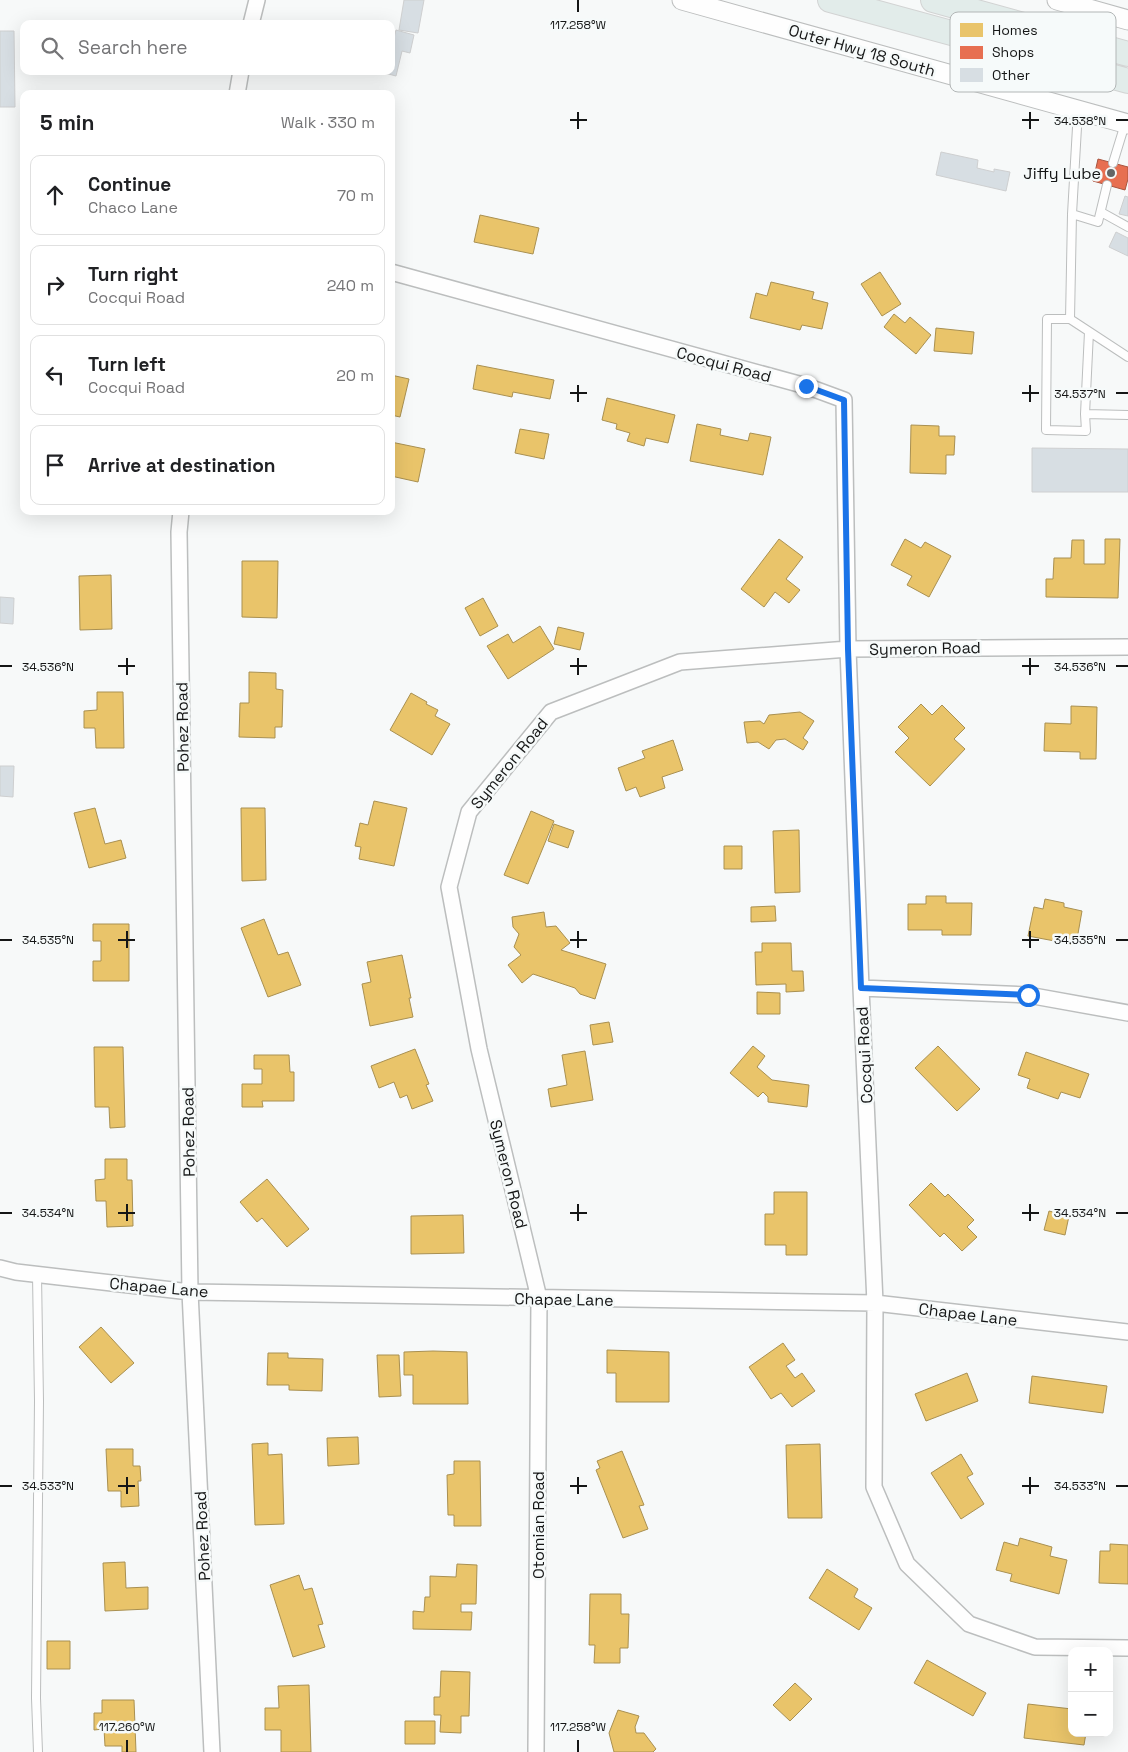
<!DOCTYPE html>
<html lang="en">
<head>
<meta charset="utf-8">
<style>
  :root { --surface:#fff; --page:#f2f2f2; --text:#202124; --muted:#757577; --line:#e0e0e0 }
  body { margin:0; font-family:"Space Grotesk",sans-serif; background:var(--page); color:var(--text) }
  .controls { position:absolute; right:15px; bottom:15px; display:grid; overflow:hidden; border-radius:10px; box-shadow:0 5px 20px #0002 }
  .controls button { width:45px; height:45px; display:grid; place-items:center; padding:0; border:0; border-bottom:1px solid var(--line); background:var(--surface); color:var(--text); font:25px sans-serif }
  .stop { position:absolute; width:15px; height:15px; margin:-11px; border:4px solid #1a73e8; border-radius:50%; background:#fff }
  .stop.end { background:#1a73e8; border-color:#fff; box-shadow:0 1px 5px #0008 }
  .list { margin:0; padding:0; list-style:none }
  h2 { display:flex; justify-content:space-between; align-items:center; height:65px; margin:0; padding:0 20px; font-size:21px }
  h2 small { font-size:16px; font-weight:400; color:var(--muted) }
  .list li { display:grid; grid-template-columns:32px 1fr auto; gap:15px; align-items:center; box-sizing:border-box; height:80px; margin:0 10px 10px; padding:0 10px; border:1px solid var(--line); border-radius:10px }
  .list b { display:block; font-size:19px; white-space:nowrap }
  .list p { margin:0; font-size:16px; white-space:nowrap; color:var(--muted) }
  .list em { font-size:16px; font-style:normal; color:var(--muted) }
  .icon { flex:none; width:28px; height:28px; fill:none; stroke:currentColor; stroke-width:2; stroke-linecap:round; stroke-linejoin:round }
  .map { position:relative; flex:none; width:1128px; height:1752px; overflow:hidden }
  .search { position:absolute; background:var(--surface); box-shadow:0 5px 20px #0002; left:20px; top:20px; width:375px; height:55px; display:flex; align-items:center; gap:12px; box-sizing:border-box; padding:0 18px; border-radius:10px; color:var(--muted); font-size:19px }
  .panel { position:absolute; background:var(--surface); box-shadow:0 5px 20px #0002; left:20px; top:90px; width:375px; height:425px; border-radius:10px }
  .map>svg:first-child { display:block }
</style>
</head>
<body>
<div class="map">
<svg width="1128" height="1752" viewBox="0 0 1128 1752">
  <rect width="100%" height="100%" fill="#f7f9f9"/>
  <path fill="#e9c46a" stroke="#a99051" d="M 480,215 L 539,228 L 533,254 L 474,242 Z
    M 880,272 L 901,304 L 882,316 L 861,284 Z
    M 771,282 L 814,292 L 812,299 L 828,303 L 822,329 L 802,325 L 800,330 L 750,318 L 756,293 L 767,296 Z
    M 894,314 L 905,323 L 910,317 L 931,335 L 916,354 L 884,327 Z
    M 936,328 L 974,332 L 972,354 L 934,351 Z
    M 477,365 L 554,380 L 550,399 L 513,392 L 512,397 L 473,389 Z
    M 391,375 L 409,379 L 400,417 L 391,415 Z
    M 607,398 L 675,415 L 668,443 L 646,438 L 644,446 L 627,441 L 630,433 L 616,429 L 617,424 L 602,420 Z
    M 697,424 L 721,429 L 720,435 L 748,441 L 750,433 L 771,437 L 763,475 L 690,461 Z
    M 911,425 L 939,426 L 939,436 L 955,436 L 954,455 L 946,455 L 946,474 L 910,473 Z
    M 520,429 L 549,434 L 544,459 L 515,453 Z
    M 391,442 L 425,449 L 418,482 L 391,476 Z
    M 779,539 L 803,557 L 786,579 L 800,590 L 789,603 L 775,592 L 764,607 L 741,589 Z
    M 905,539 L 921,548 L 925,542 L 951,556 L 929,597 L 907,585 L 912,576 L 891,565 Z
    M 1105,539 L 1120,539 L 1118,598 L 1046,597 L 1046,579 L 1053,579 L 1054,558 L 1071,558 L 1072,540 L 1084,540 L 1084,564 L 1105,564 Z
    M 242,561 L 278,561 L 277,618 L 242,617 Z
    M 111,575 L 112,629 L 80,630 L 79,576 Z
    M 483,598 L 498,626 L 480,636 L 465,608 Z
    M 540,626 L 554,649 L 508,679 L 487,646 L 508,634 L 513,643 Z
    M 558,627 L 584,633 L 580,650 L 554,644 Z
    M 249,672 L 276,673 L 276,689 L 283,690 L 282,727 L 275,727 L 275,738 L 239,737 L 240,703 L 249,703 Z
    M 97,692 L 123,692 L 124,748 L 96,748 L 95,728 L 84,728 L 84,711 L 97,710 Z
    M 411,693 L 427,702 L 426,704 L 438,710 L 435,716 L 450,724 L 432,755 L 390,730 Z
    M 921,704 L 932,715 L 942,705 L 965,728 L 954,739 L 965,749 L 930,786 L 895,752 L 909,738 L 898,727 Z
    M 1071,706 L 1097,707 L 1096,759 L 1080,759 L 1080,752 L 1044,751 L 1045,723 L 1071,724 Z
    M 800,712 L 814,721 L 803,738 L 808,742 L 803,750 L 785,739 L 776,740 L 769,749 L 758,742 L 747,743 L 744,722 L 760,721 L 764,724 L 769,715 Z
    M 673,740 L 683,770 L 662,777 L 665,788 L 640,797 L 636,787 L 626,791 L 618,768 L 645,758 L 642,751 Z
    M 374,801 L 407,808 L 394,866 L 359,859 L 361,847 L 355,846 L 360,823 L 368,825 Z
    M 95,808 L 105,844 L 121,840 L 126,858 L 89,868 L 74,813 Z
    M 241,808 L 265,808 L 266,880 L 242,881 Z
    M 531,811 L 554,821 L 528,884 L 504,875 Z
    M 554,824 L 574,831 L 568,848 L 548,841 Z
    M 799,830 L 800,892 L 775,893 L 773,831 Z
    M 724,846 L 742,846 L 742,869 L 724,869 Z
    M 926,896 L 946,896 L 946,903 L 972,903 L 971,935 L 942,935 L 942,930 L 908,930 L 908,904 L 926,904 Z
    M 1045,899 L 1064,903 L 1064,907 L 1082,911 L 1076,945 L 1028,936 L 1034,907 L 1043,909 Z
    M 775,906 L 776,921 L 751,922 L 751,907 Z
    M 544,912 L 546,927 L 556,926 L 570,943 L 561,950 L 606,964 L 595,999 L 580,994 L 575,988 L 533,974 L 522,983 L 508,965 L 521,955 L 514,947 L 519,934 L 513,927 L 512,917 Z
    M 264,919 L 278,955 L 288,952 L 301,985 L 268,997 L 241,928 Z
    M 93,924 L 129,924 L 129,981 L 93,981 L 93,961 L 101,961 L 101,941 L 93,941 Z
    M 762,943 L 791,943 L 792,971 L 803,971 L 804,991 L 786,992 L 786,984 L 756,985 L 755,952 L 762,952 Z
    M 402,955 L 411,998 L 409,998 L 413,1017 L 370,1026 L 362,984 L 371,982 L 367,962 Z
    M 757,992 L 780,993 L 780,1014 L 757,1014 Z
    M 609,1022 L 613,1042 L 593,1045 L 590,1025 Z
    M 753,1046 L 765,1056 L 757,1067 L 772,1080 L 809,1085 L 807,1107 L 768,1102 L 768,1097 L 763,1092 L 758,1097 L 730,1073 Z
    M 938,1046 L 980,1089 L 957,1111 L 915,1068 Z
    M 94,1047 L 123,1047 L 125,1127 L 110,1128 L 109,1107 L 95,1107 Z
    M 415,1049 L 429,1084 L 426,1085 L 433,1101 L 412,1109 L 407,1095 L 400,1098 L 394,1082 L 379,1088 L 371,1066 Z
    M 585,1051 L 593,1100 L 551,1107 L 548,1089 L 567,1085 L 562,1055 Z
    M 1026,1052 L 1089,1074 L 1080,1098 L 1061,1092 L 1058,1099 L 1027,1088 L 1030,1079 L 1018,1075 Z
    M 254,1055 L 289,1055 L 290,1072 L 294,1072 L 294,1101 L 262,1101 L 263,1107 L 242,1107 L 242,1084 L 262,1084 L 262,1069 L 254,1069 Z
    M 105,1159 L 127,1159 L 127,1180 L 132,1180 L 133,1226 L 107,1227 L 106,1201 L 96,1201 L 95,1180 L 105,1179 Z
    M 267,1179 L 309,1229 L 287,1247 L 262,1218 L 257,1222 L 240,1202 Z
    M 931,1183 L 945,1197 L 948,1194 L 974,1220 L 967,1227 L 977,1237 L 962,1251 L 944,1233 L 940,1237 L 909,1205 Z
    M 774,1192 L 807,1192 L 807,1255 L 786,1255 L 786,1245 L 765,1245 L 765,1214 L 774,1214 Z
    M 1049,1211 L 1069,1216 L 1065,1235 L 1044,1230 Z
    M 463,1215 L 464,1253 L 411,1254 L 411,1216 Z
    M 101,1327 L 134,1363 L 111,1383 L 79,1347 Z
    M 783,1343 L 795,1360 L 786,1366 L 795,1378 L 802,1373 L 815,1391 L 792,1407 L 781,1393 L 771,1399 L 749,1367 Z
    M 607,1350 L 669,1352 L 669,1402 L 616,1402 L 616,1373 L 607,1373 Z
    M 433,1351 L 467,1352 L 468,1404 L 413,1404 L 413,1375 L 404,1375 L 404,1352 Z
    M 268,1353 L 288,1353 L 288,1358 L 323,1359 L 322,1391 L 289,1390 L 289,1385 L 267,1385 Z
    M 377,1355 L 399,1355 L 401,1396 L 379,1397 Z
    M 967,1373 L 978,1401 L 926,1421 L 915,1394 Z
    M 1032,1376 L 1107,1386 L 1103,1413 L 1029,1403 Z
    M 358,1437 L 359,1464 L 328,1466 L 327,1438 Z
    M 268,1443 L 268,1455 L 282,1454 L 284,1524 L 255,1525 L 252,1444 Z
    M 820,1444 L 822,1518 L 788,1518 L 786,1445 Z
    M 106,1449 L 133,1449 L 133,1466 L 140,1466 L 141,1481 L 138,1481 L 139,1506 L 121,1507 L 121,1491 L 108,1491 Z
    M 622,1451 L 644,1505 L 639,1506 L 648,1529 L 623,1538 L 596,1470 L 600,1468 L 597,1461 Z
    M 961,1454 L 973,1474 L 967,1477 L 984,1504 L 961,1519 L 931,1473 Z
    M 454,1461 L 480,1461 L 481,1526 L 454,1526 L 454,1515 L 448,1515 L 447,1475 L 454,1474 Z
    M 1020,1538 L 1052,1547 L 1050,1556 L 1067,1560 L 1059,1594 L 1010,1581 L 1012,1574 L 996,1570 L 1004,1542 L 1018,1546 Z
    M 1110,1544 L 1128,1545 L 1128,1584 L 1099,1583 L 1100,1551 L 1110,1551 Z
    M 125,1562 L 126,1588 L 148,1587 L 148,1609 L 105,1611 L 103,1563 Z
    M 457,1564 L 477,1565 L 476,1604 L 461,1604 L 461,1612 L 472,1612 L 471,1630 L 413,1629 L 413,1611 L 424,1612 L 425,1597 L 430,1597 L 430,1576 L 456,1577 Z
    M 827,1569 L 858,1589 L 854,1597 L 872,1608 L 859,1630 L 809,1598 Z
    M 299,1575 L 304,1590 L 312,1588 L 323,1624 L 318,1625 L 325,1647 L 293,1657 L 270,1585 Z
    M 590,1594 L 621,1594 L 621,1614 L 629,1614 L 628,1648 L 620,1648 L 620,1663 L 594,1663 L 595,1645 L 589,1645 Z
    M 47,1641 L 70,1641 L 70,1669 L 47,1669 Z
    M 927,1660 L 986,1693 L 973,1716 L 914,1683 Z
    M 441,1671 L 470,1672 L 469,1716 L 461,1716 L 461,1733 L 440,1732 L 441,1715 L 434,1715 L 434,1697 L 440,1697 Z
    M 795,1683 L 812,1699 L 790,1721 L 773,1705 Z
    M 309,1685 L 311,1752 L 281,1752 L 281,1730 L 265,1730 L 265,1708 L 279,1708 L 278,1686 Z
    M 102,1700 L 134,1700 L 136,1752 L 122,1752 L 122,1746 L 105,1746 L 104,1729 L 94,1730 L 94,1713 L 102,1713 Z
    M 1028,1704 L 1072,1709 L 1072,1733 L 1086,1733 L 1084,1745 L 1024,1738 Z
    M 618,1710 L 639,1716 L 635,1727 L 636,1733 L 644,1733 L 656,1749 L 653,1752 L 614,1752 L 609,1733 Z
    M 405,1721 L 435,1721 L 435,1744 L 405,1744 Z"/>
  <path fill="#e76f51" stroke="#a8543f" d="M 1098,159 L 1128,167 L 1128,179 L 1125,190 L 1093,181 Z"/>
  <path fill="#d7dee3" stroke="#cecfd0" d="M 404,0 L 424,0 L 418,33 L 399,30 Z
    M 396,30 L 414,35 L 410,53 L 402,51 L 396,76 L 377,71 L 391,71 L 391,49 Z
    M 0,31 L 14,31 L 15,107 L 0,107 Z
    M 941,152 L 978,160 L 977,168 L 994,172 L 994,169 L 1010,172 L 1006,191 L 936,175 Z
    M 1125,196 L 1128,197 L 1128,216 L 1119,214 Z
    M 1116,232 L 1128,238 L 1128,256 L 1109,247 Z
    M 1032,448 L 1128,449 L 1128,492 L 1032,492 Z
    M 0,597 L 14,598 L 13,624 L 0,623 Z
    M 0,766 L 14,766 L 13,797 L 0,796 Z"/>
  <g fill="none" stroke-linecap="round" stroke-linejoin="round">
    <g stroke="#bcbebe" stroke-width="10">
      <path id="service" d="M 1078,110 L 1072,214 L 1070,319 L 1047,319 L 1046,430 L 1086,431 L 1085,414 L 1128,415
        M 1113,163 L 1125,124
        M 1101,212 L 1128,227
        M 1072,214 L 1098,222 L 1107,185
        M 1070,319 L 1128,357
        M 1085,414 L 1089,332
        M 37,1275 L 39,1401 L 36,1698 L 38,1752"/>
    </g>
    <g stroke="#bcbebe" stroke-width="18">
      <path id="minor" d="M 251,24 L 257,0
        M 237,94 L 241,71
        M 391,272 L 806,386 L 844,400 L 848,649 L 861,988 L 875,1303 L 874,1487 L 907,1564 L 969,1624 L 1035,1647 L 1128,1648
        M 181,511 L 179,532 L 190,1292 L 212,1752
        M 861,988 L 1028,995 L 1128,1013
        M 0,1268 L 16,1272 L 190,1292 L 875,1303 L 1128,1332
        M 536,1752 L 539,1298 L 479,1049 L 449,887 L 469,812 L 551,712 L 680,662 L 848,649 L 1128,647"/>
    </g>
    <g stroke="#bcbebe" stroke-width="21">
      <path id="tertiary" d="M 682,0 L 1128,124
        M 1057,0 L 1128,20"/>
    </g>
    <g stroke="#d2d3d3" stroke-width="26">
      <path id="primary" d="M 830,0 L 1128,81
        M 933,0 L 1128,54"/>
    </g>
    <use href="#service" stroke="#fefefe" stroke-width="8"/>
    <use href="#minor" stroke="#fefefe" stroke-width="15"/>
    <use href="#tertiary" stroke="#fefefe" stroke-width="19"/>
    <use href="#primary" stroke="#e2ecea" stroke-width="24"/>
  </g>
  <g fill="none" stroke-linecap="round" stroke-linejoin="round">
    <path stroke="#1a73e8" stroke-width="6" d="M 806,386 L 844,400 L 848,649 L 861,988 L 1028,995"/>
  </g>
  <path fill="none" stroke="#151616" stroke-width="2" d="M 578,0 L 578,12M 578,112 L 578,129M 1030,112 L 1030,129M 570,120 L 587,120M 1022,120 L 1039,120M 1116,120 L 1128,120M 578,385 L 578,402M 1030,385 L 1030,402M 570,393 L 587,393M 1022,393 L 1039,393M 1116,393 L 1128,393M 127,658 L 127,675M 578,658 L 578,675M 1030,658 L 1030,675M 0,666 L 12,666M 118,666 L 135,666M 570,666 L 587,666M 1022,666 L 1039,666M 1116,666 L 1128,666M 127,931 L 127,948M 578,931 L 578,948M 1030,931 L 1030,948M 0,940 L 12,940M 118,940 L 135,940M 570,940 L 587,940M 1022,940 L 1039,940M 1116,940 L 1128,940M 127,1204 L 127,1221M 578,1204 L 578,1221M 1030,1204 L 1030,1221M 0,1213 L 12,1213M 118,1213 L 135,1213M 570,1213 L 587,1213M 1022,1213 L 1039,1213M 1116,1213 L 1128,1213M 127,1477 L 127,1494M 578,1477 L 578,1494M 1030,1477 L 1030,1494M 0,1486 L 12,1486M 118,1486 L 135,1486M 570,1486 L 587,1486M 1022,1486 L 1039,1486M 1116,1486 L 1128,1486M 127,1740 L 127,1752M 578,1740 L 578,1752"/>
  <circle fill="#646565" stroke="#f6fafa" stroke-width="2" cx="1111" cy="173" r="5"/>
  <g text-anchor="middle" stroke-width="5" stroke-linejoin="round" paint-order="stroke">
    <g font-size="16" fill="#151616" stroke="#f6fafa">
      <text transform="translate(862 50) rotate(16)" y="6">Outer Hwy 18 South</text>
      <text transform="translate(724 364) rotate(15)" y="6">Cocqui Road</text>
      <text transform="translate(925 648) rotate(-1)" y="6">Symeron Road</text>
      <text transform="translate(182 727) rotate(-91)" y="6">Pohez Road</text>
      <text transform="translate(509 763) rotate(-51)" y="6">Symeron Road</text>
      <text transform="translate(864 1055) rotate(-93)" y="6">Cocqui Road</text>
      <text transform="translate(188 1132) rotate(-91)" y="6">Pohez Road</text>
      <text transform="translate(509 1174) rotate(76)" y="6">Symeron Road</text>
      <text transform="translate(159 1287) rotate(5)" y="6">Chapae Lane</text>
      <text transform="translate(564 1299) rotate(1)" y="6">Chapae Lane</text>
      <text transform="translate(968 1314) rotate(7)" y="6">Chapae Lane</text>
      <text transform="translate(538 1525) rotate(-90)" y="6">Otomian Road</text>
      <text transform="translate(202 1536) rotate(-93)" y="6">Pohez Road</text>
    </g>
    <g font-size="16" fill="#151616" stroke="#f6fafa" text-anchor="end">
      <text x="1101" y="179">Jiffy Lube</text>
    </g>
  </g>
  <rect x="950" y="12" width="166" height="80" rx="8" fill="#f6fafa" stroke="#b2b6b6" stroke-width="1"/>
  <rect x="960" y="23" width="23" height="14" fill="#e9c46a"/>
  <rect x="960" y="46" width="23" height="13" fill="#e76f51"/>
  <rect x="960" y="68" width="23" height="14" fill="#d7dee3"/>
  <g font-size="14" fill="#151616">
    <text x="992" y="35">Homes</text>
    <text x="992" y="57">Shops</text>
    <text x="992" y="80">Other</text>
  </g>
  <g font-size="12" text-anchor="middle" fill="#151616" stroke="#f6fafa" stroke-width="5" stroke-linejoin="round" paint-order="stroke">
    <text x="578" y="29">117.258°W</text>
    <text x="1080" y="125">34.538°N</text>
    <text x="1080" y="398">34.537°N</text>
    <text x="48" y="671">34.536°N</text>
    <text x="1080" y="671">34.536°N</text>
    <text x="48" y="944">34.535°N</text>
    <text x="1080" y="944">34.535°N</text>
    <text x="48" y="1217">34.534°N</text>
    <text x="1080" y="1217">34.534°N</text>
    <text x="48" y="1490">34.533°N</text>
    <text x="1080" y="1490">34.533°N</text>
    <text x="127" y="1731">117.260°W</text>
    <text x="578" y="1731">117.258°W</text>
  </g>
</svg>
<div class="controls">
<button>+</button>
<button>−</button>
</div>
<div class="stop" style="left:1028px;top:995px"></div>
<div class="stop end" style="left:806px;top:386px"></div>
<div class="search"><svg class="icon" aria-label="search" viewBox="0 0 24 24"><circle cx="10" cy="10" r="6"/><path d="M15 15l6 6"/></svg>Search here</div>
<section class="panel">
<h2>5 min<small>Walk · 330 m</small></h2>
<ul class="list">
<li><svg class="icon" aria-label="ahead" viewBox="0 0 24 24"><path d="M12 20V5M6 11l6-6 6 6"/></svg><div><b>Continue</b><p>Chaco Lane</p></div><em>70 m</em></li>
<li><svg class="icon" aria-label="right" viewBox="0 0 24 24"><path d="M7 20v-9h11M14 6l5 5-5 5"/></svg><div><b>Turn right</b><p>Cocqui Road</p></div><em>240 m</em></li>
<li><svg class="icon" aria-label="left" viewBox="0 0 24 24"><path d="M17 20v-9H6M10 6l-5 5 5 5"/></svg><div><b>Turn left</b><p>Cocqui Road</p></div><em>20 m</em></li>
<li><svg class="icon" aria-label="arrive" viewBox="0 0 24 24"><path d="M6 21V4h12l-3 4 3 4H6"/></svg><div><b>Arrive at destination</b></div></li>
</ul>
</section>
</div>
</body>
</html>
